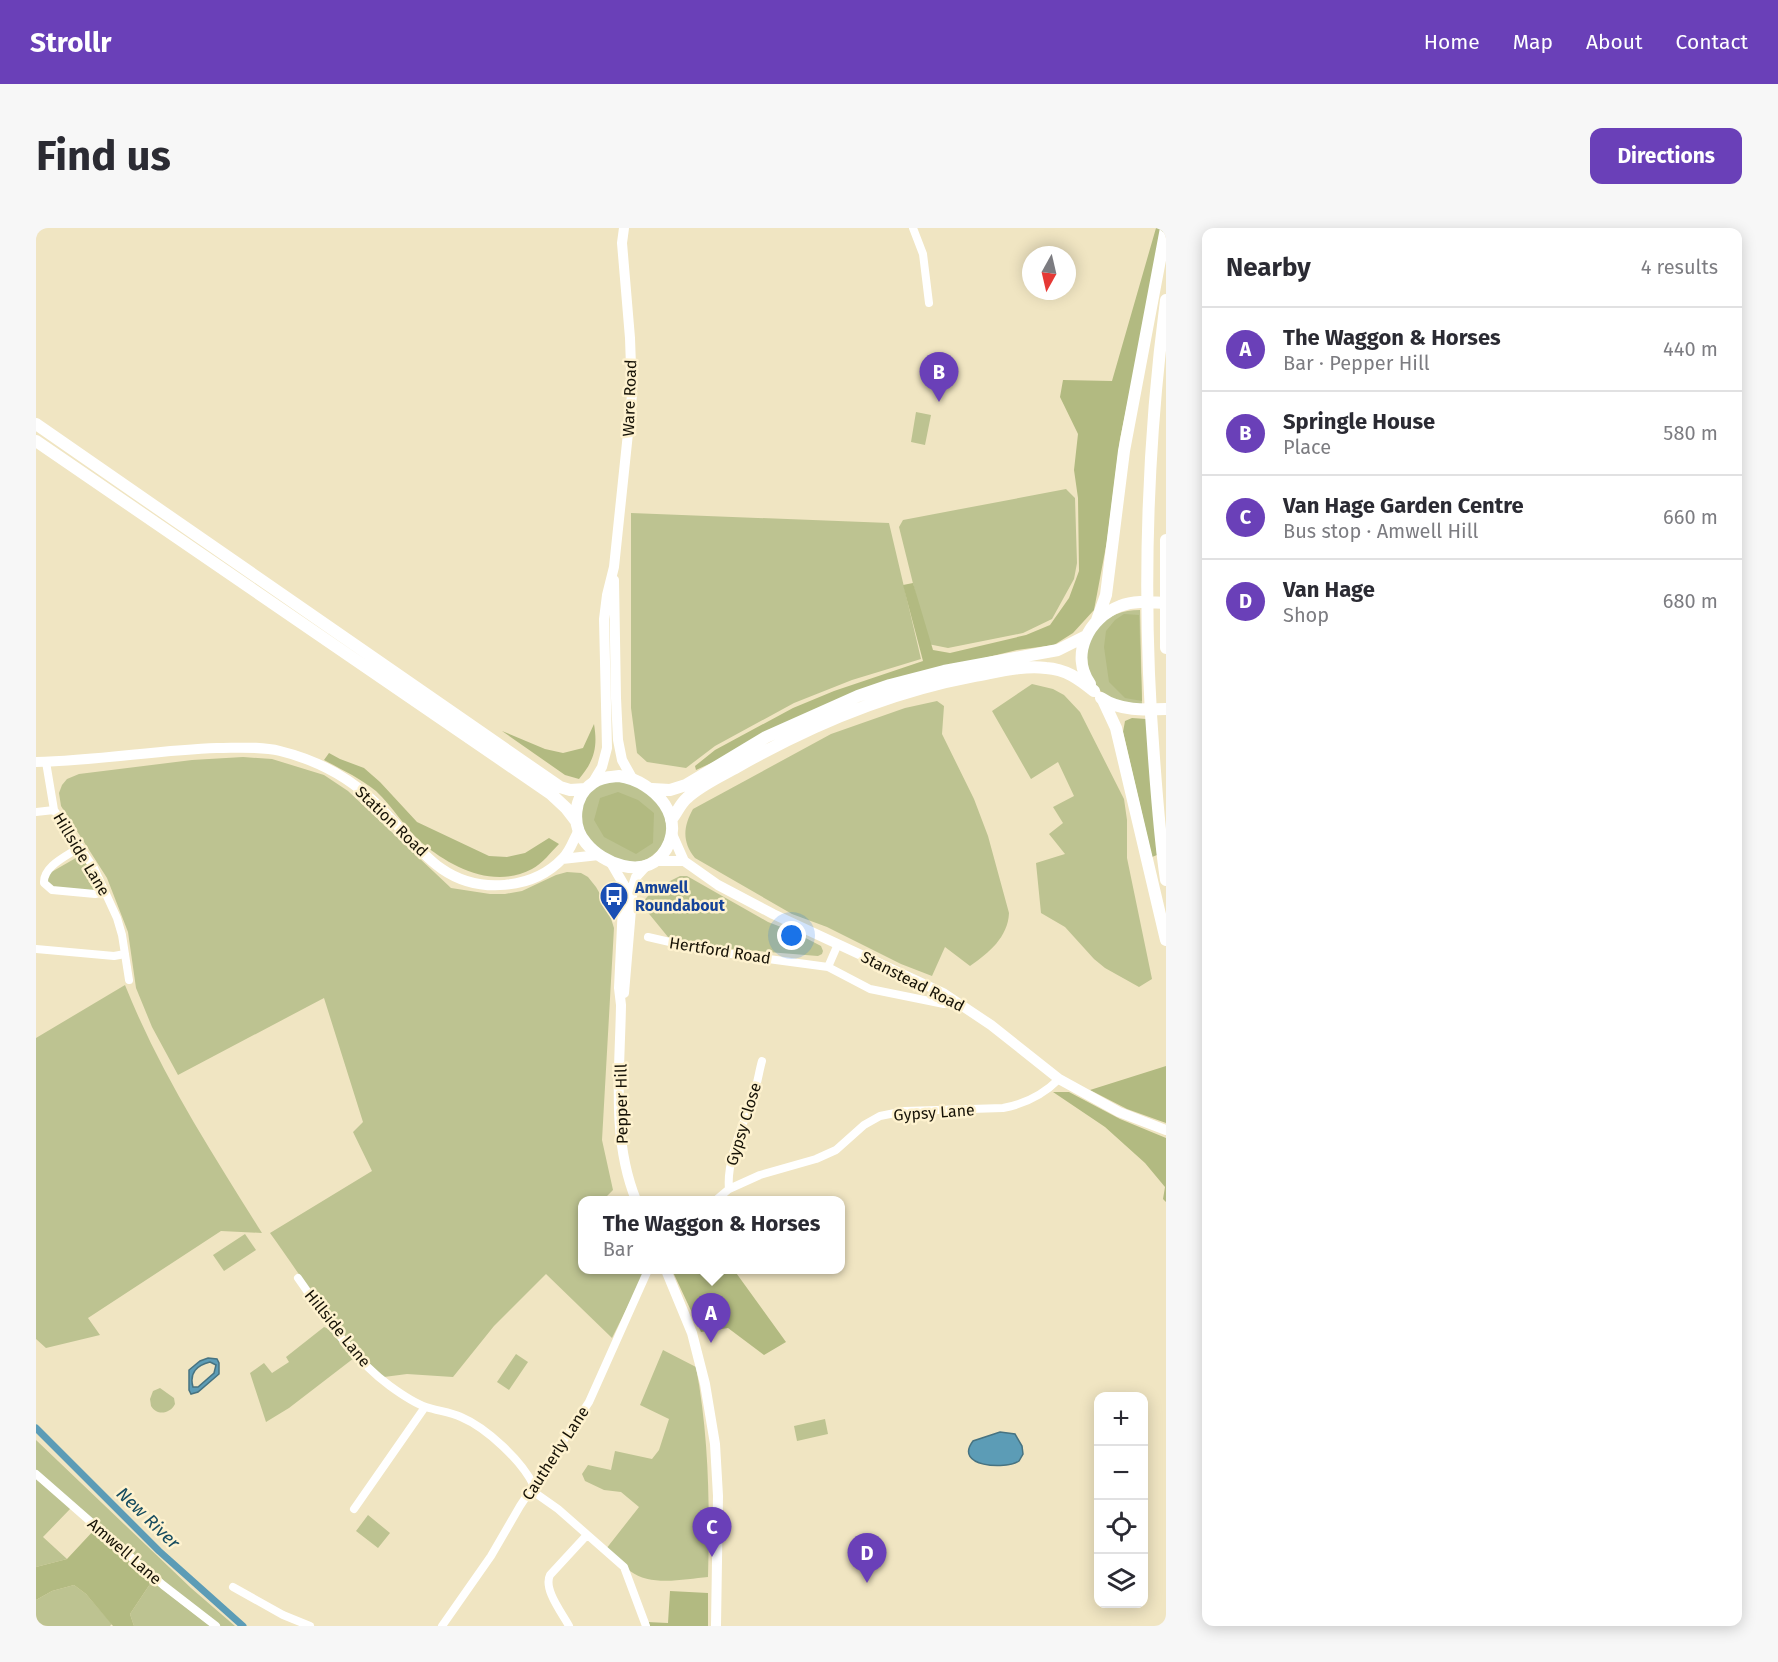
<!DOCTYPE html>
<html lang="en">
<head>
<meta charset="utf-8">
<style>
  :root { --surface:#fff; --page:#f7f7f7; --text:#2b2b33; --muted:#7c7c81; --line:#e1e1e2; --accent:#6a40b8 }
  body { margin:0; font-family:"Fira Sans",sans-serif; background:var(--page); color:var(--text) }
  .controls { position:absolute; right:18px; bottom:18px; display:grid; overflow:hidden; border-radius:12px; box-shadow:0 3px 15px #0003 }
  .controls button { width:54px; height:54px; display:grid; place-items:center; padding:0; border:0; border-bottom:2px solid var(--line); background:var(--surface); color:var(--text); font:30px sans-serif }
  .compass { position:absolute; left:986px; top:18px; width:54px; height:54px; border-radius:50%; background:var(--surface); box-shadow:0 3px 15px #0003; rotate:188deg }
  .you { position:absolute; left:756px; top:708px; width:21px; height:21px; margin:-15px; border:4px solid #fff; border-radius:50%; background:#1a73e8; box-shadow:0 0 0 9px #1a73e833 }
  .badge { display:grid; place-items:center; width:39px; height:39px; border-radius:50%; background:var(--accent); color:#fff; font-size:20px; font-weight:700 }
  .pin { position:absolute; translate:-50% -50px; filter:drop-shadow(0 2px 3px #0008) }
  .pin::after { content:''; position:absolute; top:32px; width:21px; height:18px; background:inherit; clip-path:polygon(0 0,100% 0,50% 100%) }
  .popup { position:absolute; left:542px; top:968px; width:267px; height:78px; box-sizing:border-box; display:grid; place-content:center; border-radius:12px; background:var(--surface); filter:drop-shadow(0 2px 4px #0005); font-size:20px; white-space:nowrap; color:var(--muted) }
  .popup b { font-size:22px; color:var(--text) }
  .popup::after { content:''; position:absolute; left:50%; top:100%; margin-left:-12px; border:12px solid transparent; border-top-color:var(--surface) }
  .list { margin:0; padding:0; list-style:none }
  h2 { display:flex; justify-content:space-between; align-items:center; height:78px; margin:0; padding:0 24px; font-size:26px }
  h2 small { font-size:20px; font-weight:400; color:var(--muted) }
  .list li { display:grid; grid-template-columns:39px 1fr auto; gap:18px; align-items:center; box-sizing:border-box; height:84px; padding:0 24px; border-top:2px solid var(--line) }
  .list b { display:block; font-size:22px; white-space:nowrap }
  .list p { margin:0; font-size:20px; white-space:nowrap; color:var(--muted) }
  .list em { font-size:20px; font-style:normal; color:var(--muted) }
  .icon { flex:none; width:33px; height:33px; fill:none; stroke:currentColor; stroke-width:2; stroke-linecap:round; stroke-linejoin:round }
  .map { position:relative; flex:none; width:1130px; height:1398px; overflow:hidden; border-radius:12px }
  header { display:flex; align-items:center; gap:36px; box-sizing:border-box; height:84px; padding:0 30px; background:var(--accent); color:#fff }
  header strong { font-size:28px }
  nav { display:flex; gap:33px; margin-inline-start:auto; font-size:21px }
  .intro { display:flex; align-items:center; justify-content:space-between; box-sizing:border-box; height:144px; padding:0 36px }
  h1 { margin:0; font-size:42px }
  .button { padding:15px 27px; border-radius:12px; background:var(--accent); color:#fff; font-size:21px; font-weight:700 }
  main { display:flex; gap:36px; padding:0 36px }
  aside { flex:1; background:var(--surface); border-radius:12px; box-shadow:0 3px 15px #0003 }
  .map>svg:first-child { display:block }
</style>
</head>
<body>
<header>
<strong>Strollr</strong>
<nav><a>Home</a><a>Map</a><a>About</a><a>Contact</a></nav>
</header>
<div class="intro"><h1>Find us</h1><a class="button">Directions</a></div>
<main>
<div class="map">
<svg width="1130" height="1398" viewBox="0 0 1130 1398">
  <rect width="100%" height="100%" fill="#f0e5c2"/>
  <path fill="#bdc391" d="M 880,184 L 895,187 L 889,217 L 875,214 Z
    M 1030,261 L 1039,270 L 1041,335 L 1038,351 L 1016,391 L 987,405 L 912,420 L 892,416 L 863,299 L 867,292 Z
    M 595,285 L 853,295 L 885,431 L 816,452 L 758,475 L 679,518 L 650,540 L 611,534 L 601,525 L 595,480 Z
    M 1104,382 L 1106,478 C 1034,479 1032,382 1104,382 Z
    M 996,456 L 1017,461 L 1028,467 L 1044,484 L 1088,571 L 1091,592 L 1091,630 L 1116,751 L 1103,759 L 1069,740 L 1058,731 L 1029,699 L 1005,685 L 1000,635 L 1029,626 L 1013,606 L 1027,595 L 1017,579 L 1038,568 L 1022,534 L 995,551 L 956,483 Z
    M 901,473 L 908,478 L 906,506 L 938,571 L 952,608 L 973,685 C 972,709 953,725 934,738 L 909,719 L 896,748 L 865,736 L 791,699 L 756,686 L 659,630 C 646,614 647,599 657,581 L 795,506 L 869,480 Z
    M 207,529 L 236,531 L 288,547 L 312,563 L 415,660 L 454,666 L 469,666 L 486,663 L 520,647 L 531,644 L 545,645 L 552,649 L 560,659 L 571,678 L 578,700 L 566,912 L 577,962 L 567,972 L 546,972 L 546,1042 L 610,1042 L 576,1110 L 510,1046 L 458,1098 L 417,1149 L 371,1146 L 348,1149 C 303,1111 269,1053 234,1005 L 336,943 L 317,904 L 327,894 L 288,770 L 142,847 L 116,799 L 100,760 L 92,704 L 71,650 L 25,578 L 23,565 L 26,557 L 31,551 L 43,546 L 156,532 Z
    M 593,552 C 598,555 604,557 609,561 C 631,576 640,609 617,627 C 599,642 575,631 559,617 C 556,614 551,610 549,607 C 541,591 546,562 565,556 C 573,553 584,553 593,552 Z
    M 45,627 C 52,637 62,649 62,661 L 59,664 L 20,660 L 12,656 L 12,646 Z
    M 644,648 L 651,648 L 732,694 L 758,704 L 785,718 L 787,723 L 786,726 L 782,728 L 684,720 L 632,709 L 605,676 L 618,661 Z
    M 89,757 C 124,845 176,925 226,1005 L 185,1003 L 52,1090 L 64,1107 L 10,1120 L 0,1111 L 0,810 Z
    M 209,1006 L 220,1022 L 188,1043 L 177,1027 Z
    M 288,1099 L 298,1103 L 318,1130 L 253,1180 L 230,1194 L 214,1145 L 228,1135 L 236,1145 L 253,1134 L 250,1129 Z
    M 627,1122 L 660,1139 C 673,1209 674,1278 672,1349 C 648,1351 615,1359 594,1343 C 586,1337 578,1328 570,1321 L 603,1279 L 585,1264 L 568,1262 L 549,1253 L 546,1246 L 552,1237 L 575,1242 L 579,1223 L 616,1231 L 623,1222 L 633,1191 L 604,1177 Z
    M 480,1126 L 492,1134 L 473,1162 L 461,1154 Z
    M 124,1160 L 138,1170 L 139,1176 C 134,1186 121,1188 115,1178 L 114,1171 L 117,1163 Z
    M 789,1191 L 792,1206 L 761,1213 L 758,1198 Z
    M 0,1212 L 155,1360 L 199,1398 L 184,1398 L 138,1362 L 0,1244 Z
    M 0,1251 L 35,1280 L 7,1309 L 31,1331 L 0,1339 Z
    M 332,1287 L 354,1305 L 342,1320 L 320,1303 Z
    M 116,1353 L 174,1398 L 98,1398 L 94,1386 Z
    M 38,1357 L 50,1366 L 76,1396 L 74,1398 L 0,1398 L 0,1372 L 16,1363 Z"/>
  <path fill="#b2ba81" d="M 1120,0 L 1128,0 L 1084,211 L 1071,313 L 1058,382 L 1037,405 L 1018,417 L 981,422 L 854,453 L 660,542 L 659,538 L 679,522 L 757,480 L 798,463 L 887,433 L 867,357 L 877,355 L 897,422 L 914,425 L 990,407 L 1014,397 L 1033,370 L 1043,343 L 1042,270 L 1038,242 L 1042,206 L 1024,169 L 1027,152 L 1076,153 Z
    M 1088,386 L 1103,387 L 1106,473 L 1089,470 L 1073,454 L 1068,419 L 1070,403 L 1079,392 Z
    M 1096,490 L 1110,491 L 1121,627 L 1116,629 L 1087,504 L 1089,493 Z
    M 558,496 C 562,520 558,533 543,551 L 529,547 L 466,503 L 509,521 L 527,525 L 547,520 Z
    M 293,525 L 304,531 L 328,540 L 344,554 L 381,594 L 453,628 L 471,629 L 489,625 L 513,610 L 523,616 C 515,624 506,636 496,641 C 458,661 416,640 386,615 C 369,600 357,579 340,563 C 324,550 306,542 288,532 Z
    M 582,564 L 602,572 L 618,585 L 617,615 L 600,626 L 568,609 L 558,592 L 564,570 Z
    M 1130,838 L 1130,895 L 1091,881 L 1054,862 Z
    M 1017,864 L 1033,864 L 1084,891 L 1130,910 L 1130,974 L 1127,971 L 1129,959 L 1109,935 L 1069,899 Z
    M 636,1042 L 698,1042 L 750,1114 L 728,1127 L 692,1100 L 665,1104 Z
    M 59,1301 L 116,1353 L 94,1386 L 98,1398 L 77,1398 L 50,1366 L 38,1357 L 16,1363 L 0,1372 L 0,1339 L 31,1331 Z
    M 634,1363 L 672,1365 L 672,1398 L 614,1398 L 611,1394 L 632,1395 Z"/>
  <path fill="#5c9cb6" stroke="#477381" stroke-width="1.5" fill-rule="evenodd" d="M 172,1130 L 181,1131 L 183,1135 L 183,1146 L 162,1164 L 155,1166 L 153,1162 L 153,1142 L 164,1133 ZM 174,1134 L 180,1137 L 178,1145 L 162,1159 L 157,1159 C 153,1145 161,1137 174,1134 Z
    M 964,1204 L 979,1206 L 986,1218 L 987,1226 L 983,1233 C 970,1242 917,1239 937,1213 Z"/>
  <g fill="none" stroke-linecap="round" stroke-linejoin="round">
    <path stroke="#5c9cb6" stroke-width="7" d="M 0,1200 L 123,1323 L 207,1398"/>
    <path stroke="#fff" stroke-width="8" d="M 877,0 L 887,26 L 893,75
      M 10,534 L 18,582 L 58,640 L 81,690 L 86,707 L 93,752
      M 0,584 L 18,582
      M 44,619 C 31,628 7,638 8,655 L 16,662 L 59,666 L 69,664
      M 612,709 L 673,723 L 792,739 L 834,761 L 908,776
      M 0,721 L 78,728 L 89,726
      M 792,739 L 802,716
      M 693,961 C 690,931 709,893 718,865 C 722,854 723,843 726,833
      M 680,972 L 693,961 L 724,947 L 780,931 L 800,922 L 828,897 L 844,888 L 869,883 L 967,880 C 989,876 1007,867 1023,851
      M 262,1050 C 289,1089 316,1130 354,1158 C 365,1166 378,1175 390,1179 C 402,1183 414,1184 425,1189 C 451,1200 486,1233 498,1258
      M 0,1246 L 127,1357 L 180,1398
      M 495,1262 L 522,1281 L 588,1339 L 610,1398
      M 318,1281 L 389,1179
      M 197,1359 L 247,1387 L 274,1398
      M 406,1398 L 455,1328 L 484,1278 L 553,1174 L 612,1042
      M 533,1398 C 526,1385 507,1361 514,1347 L 550,1308"/>
    <path stroke="#fff" stroke-width="10" d="M 578,352 L 580,470 L 582,512 L 586,532 L 596,550
      M 0,534 C 61,533 121,522 181,520 C 202,520 224,518 244,523 C 277,531 307,546 332,568 C 357,589 381,624 406,641 C 442,666 497,662 527,630 C 535,622 537,612 543,602
      M 557,554 L 566,539 L 571,520 L 568,391 L 571,367 L 578,339 L 596,167 L 594,110 L 586,15 L 588,0
      M 636,606 L 648,633 L 682,657 L 737,686 L 907,765 L 955,797 L 1023,851 L 1083,884 L 1130,902
      M 526,631 L 563,627
      M 574,633 L 588,657 L 583,760 L 585,777 C 584,842 575,910 600,972
      M 620,633 L 648,633
      M 588,765 L 597,658 L 600,649 L 610,638
      M 630,1042 L 656,1105 L 669,1156 L 679,1216 L 682,1268 L 680,1398"/>
    <path stroke="#fff" stroke-width="12" d="M 1130,72 C 1110,224 1106,377 1118,530 C 1121,571 1124,612 1130,652
      M 0,196 L 524,559 L 534,562 L 550,561
      M 0,213 L 515,566 L 530,580 L 540,593
      M 1130,312 L 1130,420
      M 1061,392 L 1070,367 L 1088,223 L 1130,0
      M 1054,456 C 1034,427 1052,390 1084,378 C 1098,372 1115,374 1130,375
      M 1065,470 C 1084,483 1108,482 1130,481
      M 1067,472 L 1080,500 L 1130,712
      M 583,548 C 619,553 654,592 626,627 C 606,651 567,636 550,615 C 535,598 537,568 557,555 C 565,549 574,549 583,548 Z
      M 616,561 L 634,562 L 650,557 L 730,509 L 822,468 L 854,457 L 908,443 L 1022,422 L 1050,408
      M 635,592 C 641,585 644,576 651,570 C 665,557 685,548 701,539 C 776,496 853,464 938,448 C 961,444 987,437 1010,440 C 1030,441 1043,451 1058,463"/>
  </g>
  <defs>
    <g id="bus-pin" transform="scale(1.5)"><path d="M0 17L-7.5 6A9.5 9.5 0 1 1 7.5 6Z" fill="#1a4fb4" stroke="#fef2cf"/><path d="M-5-6H5V4H4V6H2V4H-2V6H-4V4H-5ZM-3.5-4V0h7V-4ZM-3.5 1.2v1.5H-2V1.2ZM2 1.2v1.5H3.5V1.2Z" fill="#fff"/></g>
  </defs>
  <g fill-rule="evenodd">
    <use href="#bus-pin" x="578" y="668"/>
  </g>
  <g text-anchor="middle" stroke-width="5" stroke-linejoin="round" paint-order="stroke">
    <g font-size="16" fill="#161206" stroke="#fef2cf">
      <text transform="translate(593 170) rotate(-88)" y="6">Ware Road</text>
      <text transform="translate(356 593) rotate(44)" y="6">Station Road</text>
      <text transform="translate(46 626) rotate(59)" y="6">Hillside Lane</text>
      <text transform="translate(684 722) rotate(9)" y="6">Hertford Road</text>
      <text transform="translate(877 753) rotate(27)" y="6">Stanstead Road</text>
      <text transform="translate(585 876) rotate(-91)" y="6">Pepper Hill</text>
      <text transform="translate(898 884) rotate(-4)" y="6">Gypsy Lane</text>
      <text transform="translate(707 896) rotate(-73)" y="6">Gypsy Close</text>
      <text transform="translate(302 1100) rotate(51)" y="6">Hillside Lane</text>
      <text transform="translate(519 1225) rotate(-57)" y="6">Cautherly Lane</text>
      <text transform="translate(89 1323) rotate(41)" y="6">Amwell Lane</text>
    </g>
    <g font-size="16" font-weight="bold" fill="#164399" stroke="#fef2cf" text-anchor="start">
      <text x="599" y="665">Amwell<tspan x="599" dy="18">Roundabout</tspan></text>
    </g>
    <g font-size="18" font-style="italic" fill="#154b5f" stroke="#fef2cf">
      <text transform="translate(112 1290) rotate(44)" y="6">New River</text>
    </g>
  </g>
</svg>
<div class="controls">
<button>+</button>
<button>−</button>
<button><svg class="icon" aria-label="locate" viewBox="0 0 24 24"><circle cx="12" cy="12" r="6"/><path d="M12 2v4M12 18v4M2 12h4M18 12h4"/></svg></button>
<button><svg class="icon" aria-label="layers" viewBox="0 0 24 24"><path d="M12 4l9 5-9 5-9-5zM3 14l9 5 9-5"/></svg></button>
</div>
<svg class="compass" viewBox="-18 -18 36 36"><path d="M0-13l5 13h-10z" fill="#e53935"/><path d="M0 13l5-13h-10z" fill="#7c7c81"/></svg>
<div class="you"></div>
<div class="pin badge" style="left:675px;top:1115px">A</div>
<div class="popup"><b>The Waggon &amp; Horses</b>Bar</div>
<div class="pin badge" style="left:903px;top:174px">B</div>
<div class="pin badge" style="left:676px;top:1329px">C</div>
<div class="pin badge" style="left:831px;top:1355px">D</div>
</div>
<aside>
<h2>Nearby<small>4 results</small></h2>
<ul class="list">
<li><span class="badge">A</span><div><b>The Waggon &amp; Horses</b><p>Bar · Pepper Hill</p></div><em>440 m</em></li>
<li><span class="badge">B</span><div><b>Springle House</b><p>Place</p></div><em>580 m</em></li>
<li><span class="badge">C</span><div><b>Van Hage Garden Centre</b><p>Bus stop · Amwell Hill</p></div><em>660 m</em></li>
<li><span class="badge">D</span><div><b>Van Hage</b><p>Shop</p></div><em>680 m</em></li>
</ul>
</aside>
</main>
</body>
</html>
